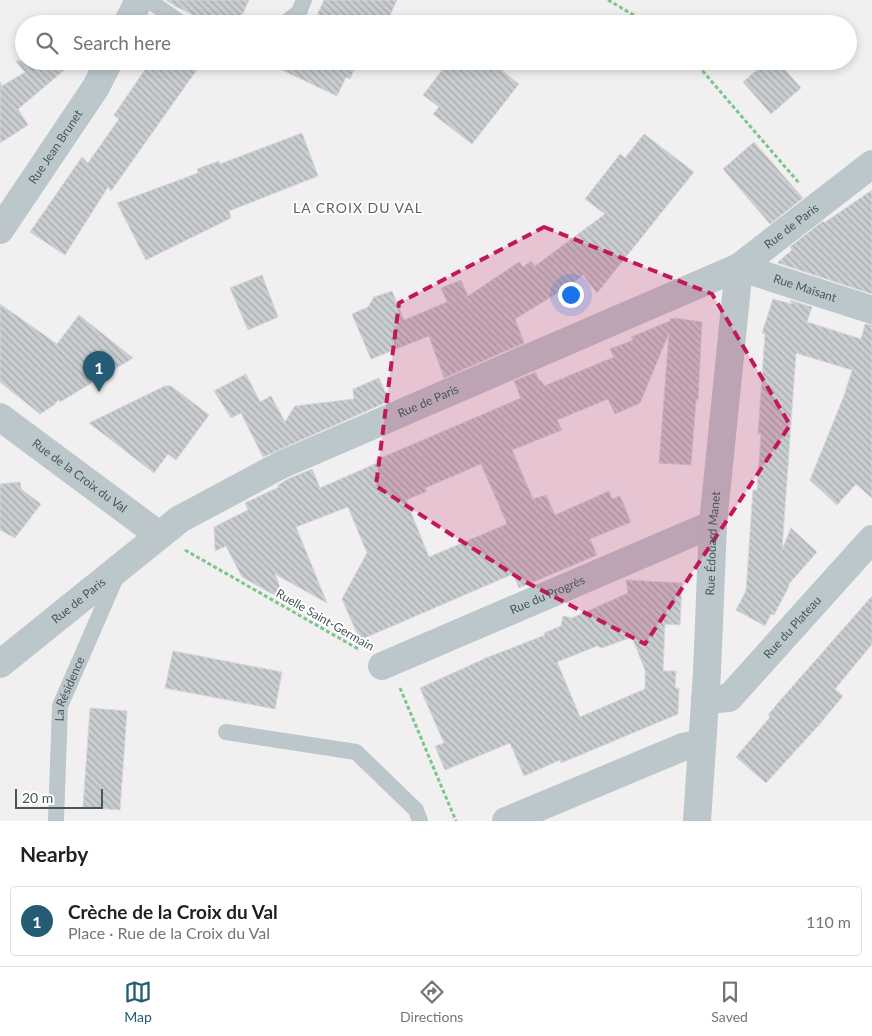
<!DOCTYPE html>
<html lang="en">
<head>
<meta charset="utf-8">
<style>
  :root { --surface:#fff; --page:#f6f6f6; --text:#202124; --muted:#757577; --line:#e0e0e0; --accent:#235c73 }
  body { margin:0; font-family:Lato,sans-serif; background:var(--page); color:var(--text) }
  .scale { position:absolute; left:15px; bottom:12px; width:88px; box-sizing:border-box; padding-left:5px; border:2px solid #48575b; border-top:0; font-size:14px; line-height:18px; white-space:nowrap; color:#48575b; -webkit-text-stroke:4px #fff; paint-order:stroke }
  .you { position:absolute; left:570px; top:294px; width:18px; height:18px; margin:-12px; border:4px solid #fff; border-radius:50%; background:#1a73e8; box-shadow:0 0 0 8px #1a73e833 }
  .badge { display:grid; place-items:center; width:32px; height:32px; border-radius:50%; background:var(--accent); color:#fff; font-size:16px; font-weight:700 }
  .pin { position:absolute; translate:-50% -41px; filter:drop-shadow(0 1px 2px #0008) }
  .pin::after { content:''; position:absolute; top:26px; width:18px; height:15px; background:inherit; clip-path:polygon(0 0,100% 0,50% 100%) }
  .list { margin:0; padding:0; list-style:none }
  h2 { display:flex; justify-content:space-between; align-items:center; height:65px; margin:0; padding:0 20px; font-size:21px }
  h2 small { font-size:16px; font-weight:400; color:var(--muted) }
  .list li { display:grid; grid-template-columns:32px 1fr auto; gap:15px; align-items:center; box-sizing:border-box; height:70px; margin:0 10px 10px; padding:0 10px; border:1px solid var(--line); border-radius:5px }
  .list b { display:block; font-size:19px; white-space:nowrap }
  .list p { margin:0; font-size:16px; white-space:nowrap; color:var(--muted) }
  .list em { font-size:16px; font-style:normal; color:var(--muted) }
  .icon { flex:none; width:28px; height:28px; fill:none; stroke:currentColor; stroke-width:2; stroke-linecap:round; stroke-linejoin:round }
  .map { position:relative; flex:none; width:872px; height:821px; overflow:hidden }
  .search { position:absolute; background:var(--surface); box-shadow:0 2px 8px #0003; left:15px; right:15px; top:15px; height:55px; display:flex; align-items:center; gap:12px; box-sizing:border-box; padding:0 18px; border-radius:28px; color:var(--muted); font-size:19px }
  .sheet { height:145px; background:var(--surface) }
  nav { display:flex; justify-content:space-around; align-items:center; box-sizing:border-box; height:70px; border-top:1px solid var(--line); background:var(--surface); font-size:14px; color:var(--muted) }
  nav a { display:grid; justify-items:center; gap:2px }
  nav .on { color:var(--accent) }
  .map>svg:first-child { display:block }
</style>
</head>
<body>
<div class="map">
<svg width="872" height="821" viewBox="0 0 872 821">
  <defs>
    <pattern id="building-back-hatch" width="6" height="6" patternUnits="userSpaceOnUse" patternTransform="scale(1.25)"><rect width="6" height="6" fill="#c9cdd0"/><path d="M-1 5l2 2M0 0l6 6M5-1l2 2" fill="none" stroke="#a5a9ac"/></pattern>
  </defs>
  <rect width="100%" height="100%" fill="#f1eff0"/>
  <path fill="url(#building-back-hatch)" stroke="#d3d7da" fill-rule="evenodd" d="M 166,0 L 249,0 L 238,24 L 211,24 L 175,6 Z
    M 324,0 L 397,0 L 386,24 L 313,24 Z
    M 16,61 L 75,61 L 18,109 L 28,125 L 0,143 L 0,82 L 2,86 L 25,72 Z
    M 151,61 L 203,61 L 111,191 L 108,187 L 65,255 L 30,232 L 82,157 L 88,163 L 119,119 L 114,115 Z
    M 263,61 L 358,61 L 350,79 L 346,77 L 337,96 Z
    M 449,61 L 490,61 L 519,84 L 472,144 L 433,114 L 439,107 L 423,95 Z
    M 767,61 L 777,61 L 801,88 L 771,114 L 743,82 Z
    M 302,133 L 318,176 L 229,211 L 231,218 L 146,260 L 117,203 L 198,173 L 197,169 L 219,161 L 220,164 Z
    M 644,134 L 694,172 L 597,293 L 583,275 L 569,286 L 515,319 L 524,343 L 444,378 L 429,336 L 371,359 L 352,314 L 368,307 L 374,297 L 392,291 L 404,320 L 447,302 L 441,288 L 461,280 L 468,296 L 519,262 L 523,267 L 531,261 L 535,266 L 605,214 L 585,199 L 620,154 L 625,158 Z
    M 754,142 L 803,198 L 770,224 L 723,169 Z
    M 872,190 L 872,294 L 778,263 L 778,262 L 792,250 L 790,247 L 823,221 L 824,223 Z
    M 262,275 L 278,317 L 248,330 L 230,288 Z
    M 773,299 L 792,304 L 790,300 L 812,307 L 807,322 L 861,339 L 865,324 L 872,325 L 872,498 L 856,484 L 837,505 L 810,480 L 844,396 L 852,370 L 796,353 L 782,550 L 791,528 L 817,552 L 788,585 L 789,586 L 774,615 L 771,614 L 765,626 L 736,610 L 746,591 L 753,490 L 757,490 L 761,434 L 758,434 L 759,420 L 765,334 L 762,333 Z
    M 0,304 L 57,344 L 79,315 L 133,358 L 60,402 L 58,400 L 54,405 L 40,414 L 0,382 Z
    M 675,318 L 702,322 L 698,400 L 696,400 L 691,465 L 659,463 L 669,333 L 640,403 L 615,414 L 608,399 L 557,420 L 562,430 L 512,450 L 533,499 L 546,495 L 555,515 L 609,491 L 612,499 L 620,496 L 631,522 L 590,539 L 597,555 L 519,588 L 513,574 L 360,640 L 342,599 L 367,553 L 348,507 L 296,527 L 327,603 L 275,574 L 285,601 L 242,577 L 226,546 L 215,551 L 214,527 L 248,510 L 245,503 L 279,487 L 278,485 L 288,479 L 312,469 L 320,488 L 377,463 L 376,460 L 521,398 L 514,381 L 536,372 L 539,381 L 541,380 L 544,386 L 614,357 L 610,349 L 633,340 L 631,337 L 670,321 L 670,319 ZM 481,464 L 507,524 L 429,557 L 406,500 L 427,491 L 425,488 Z
    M 246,374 L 260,402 L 271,396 L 285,422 L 295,406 L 354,399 L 353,389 L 379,378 L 389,401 L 263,457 L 241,413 L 231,418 L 214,391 Z
    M 165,386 L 171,386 L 209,415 L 176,460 L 168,454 L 154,473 L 89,423 Z
    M 20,482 L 21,489 L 41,504 L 15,538 L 0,530 L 0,484 Z
    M 626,580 L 682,583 L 680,625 L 665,624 L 663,671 L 676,671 L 675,688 L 679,688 L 678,714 L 561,763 L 560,760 L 524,776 L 510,743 L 445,770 L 435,746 L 444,743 L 420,688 L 486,658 L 545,635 L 544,633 L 561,626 L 563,616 L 572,618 L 628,593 ZM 632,637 L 645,670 L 645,689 L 580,717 L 557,662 L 597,646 L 602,648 Z
    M 872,596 L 872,644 L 835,689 L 843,696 L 818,726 L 766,783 L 736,757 L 770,717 L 768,715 L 778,703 Z
    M 173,651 L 282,672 L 275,709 L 165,688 Z
    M 90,708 L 127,711 L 120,810 L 83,807 Z"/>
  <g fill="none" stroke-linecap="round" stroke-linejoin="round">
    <path stroke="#7bc78b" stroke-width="3" stroke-dasharray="4 2.5" stroke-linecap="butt" d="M 608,0 L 649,24
      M 694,61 L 799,183
      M 185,550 L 360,650
      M 400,688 L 456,821"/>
    <g stroke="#bbc7cb" stroke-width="16">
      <path d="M 148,0 L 183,24"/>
      <path d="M 284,24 L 299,12 L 304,0"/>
      <path d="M 226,732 L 356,752 L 416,810 L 420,821"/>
      <path id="s1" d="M 56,821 L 60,706 L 117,575"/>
    </g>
    <g stroke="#bbc7cb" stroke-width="28">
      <path d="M 127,24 L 139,0"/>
      <path id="s2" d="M 0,230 L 96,87 L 109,61"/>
      <path id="s3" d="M 0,417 L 159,535"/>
      <path id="s4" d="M 0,664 L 180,519 L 281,465 L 739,267 L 872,164"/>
      <path id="s5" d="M 382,666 L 713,524"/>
      <path id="s6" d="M 705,700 L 729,698 L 872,539"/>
      <path d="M 506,821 L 683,747 L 702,743"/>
      <path id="s7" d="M 697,821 L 707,672 L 713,524 L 739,267 L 872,310"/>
    </g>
  </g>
  <path fill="#c2185b" fill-opacity="0.2" stroke="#c2185b" stroke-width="4" stroke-dasharray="10 6" stroke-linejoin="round" d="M 544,227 L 712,294 L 790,425 L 645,644 L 522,580 L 376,486 L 399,303 Z"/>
  <g text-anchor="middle" stroke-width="4" stroke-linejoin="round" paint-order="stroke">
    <g font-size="12" fill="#48575b" stroke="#fff">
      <text dy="4" stroke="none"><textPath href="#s2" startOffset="100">Rue Jean Brunet</textPath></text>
      <text dy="4" stroke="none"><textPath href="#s4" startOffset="911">Rue de Paris</textPath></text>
      <text dy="4" stroke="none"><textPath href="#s7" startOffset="625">Rue Maisant</textPath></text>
      <text dy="4" stroke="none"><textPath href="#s4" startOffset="506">Rue de Paris</textPath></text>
      <text dy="4" stroke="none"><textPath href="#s3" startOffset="99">Rue de la Croix du Val</textPath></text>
      <text dy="4" stroke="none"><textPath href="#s7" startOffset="278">Rue Édouard Manet</textPath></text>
      <text dy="4" stroke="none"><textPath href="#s5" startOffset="180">Rue du Progrès</textPath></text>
      <text dy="4" stroke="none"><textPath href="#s4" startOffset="101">Rue de Paris</textPath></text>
      <text transform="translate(325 620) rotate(30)" y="4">Ruelle Saint-Germain</text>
      <text dy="4" stroke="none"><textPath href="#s6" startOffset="119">Rue du Plateau</textPath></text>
      <text dy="4" stroke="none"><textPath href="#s1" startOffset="134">La Résidence</textPath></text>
    </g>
    <g font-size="14" letter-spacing="1" fill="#5c6163" stroke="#fff">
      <text x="358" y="213">LA CROIX DU VAL</text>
    </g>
  </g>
</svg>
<div class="scale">20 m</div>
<div class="you"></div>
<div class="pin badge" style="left:99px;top:392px">1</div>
<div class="search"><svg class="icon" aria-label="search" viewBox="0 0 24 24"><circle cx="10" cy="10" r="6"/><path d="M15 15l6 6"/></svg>Search here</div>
</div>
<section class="sheet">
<h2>Nearby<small></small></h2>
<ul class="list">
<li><span class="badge">1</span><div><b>Crèche de la Croix du Val</b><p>Place · Rue de la Croix du Val</p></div><em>110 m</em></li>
</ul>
</section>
<nav>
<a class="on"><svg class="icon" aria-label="map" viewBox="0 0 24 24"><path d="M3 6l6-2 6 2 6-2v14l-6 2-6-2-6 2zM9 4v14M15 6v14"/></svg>Map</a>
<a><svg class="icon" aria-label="directions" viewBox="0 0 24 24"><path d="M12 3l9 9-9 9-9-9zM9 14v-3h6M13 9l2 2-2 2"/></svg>Directions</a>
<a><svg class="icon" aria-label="saved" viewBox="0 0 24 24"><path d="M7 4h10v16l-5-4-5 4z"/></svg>Saved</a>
</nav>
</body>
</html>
